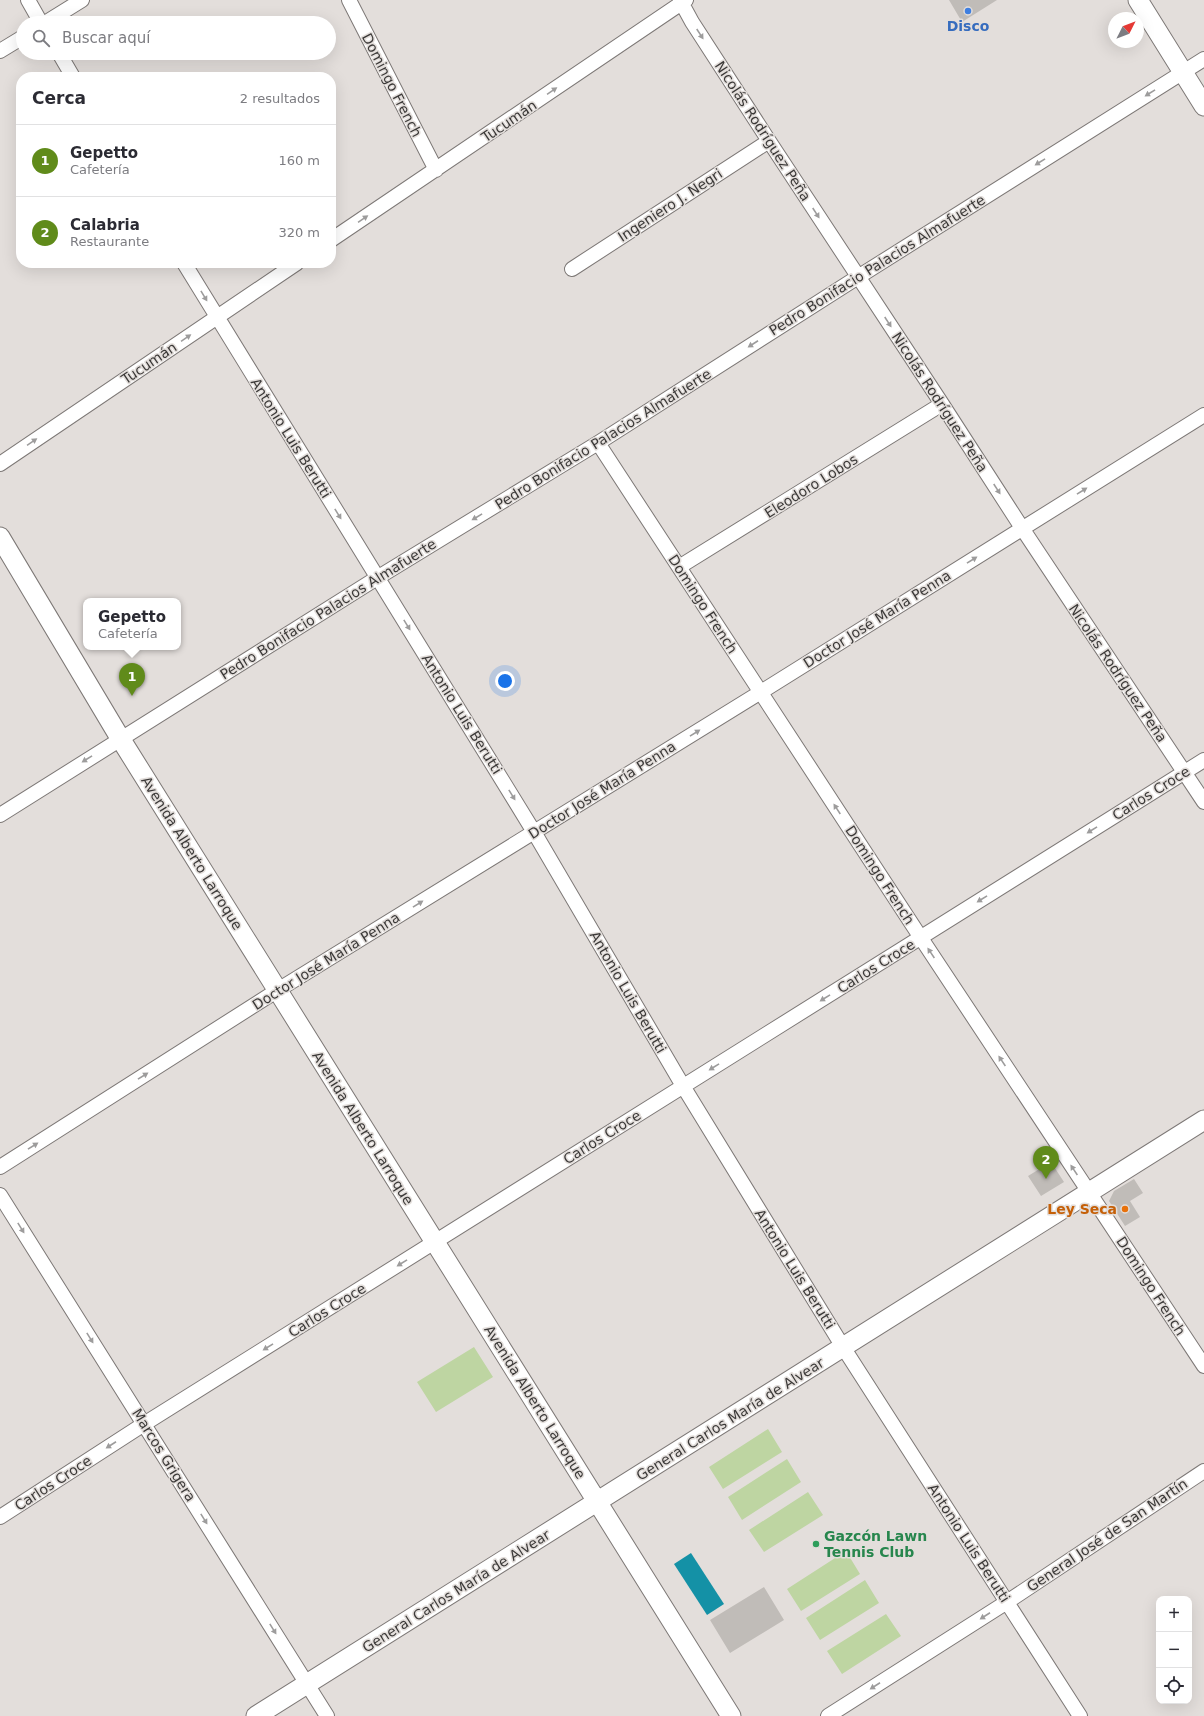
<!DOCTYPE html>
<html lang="es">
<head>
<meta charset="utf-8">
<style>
  :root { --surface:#fff; --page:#f7f7f7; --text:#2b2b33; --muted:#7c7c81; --line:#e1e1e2; --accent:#608b1a }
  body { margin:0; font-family:"DejaVu Sans",sans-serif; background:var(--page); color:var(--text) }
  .controls { position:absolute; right:12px; bottom:12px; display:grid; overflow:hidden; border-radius:8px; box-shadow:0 4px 16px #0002 }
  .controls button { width:36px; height:36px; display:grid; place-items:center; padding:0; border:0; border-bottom:1px solid var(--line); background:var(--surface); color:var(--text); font:20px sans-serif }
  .compass { position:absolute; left:1108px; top:12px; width:36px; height:36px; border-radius:50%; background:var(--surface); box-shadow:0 4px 16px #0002; rotate:48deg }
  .you { position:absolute; left:505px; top:681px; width:14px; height:14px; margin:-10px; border:3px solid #fff; border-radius:50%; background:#1a73e8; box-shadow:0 0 0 6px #1a73e833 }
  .badge { display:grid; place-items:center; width:26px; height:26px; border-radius:50%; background:var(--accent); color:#fff; font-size:13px; font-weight:700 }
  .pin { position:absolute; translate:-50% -33px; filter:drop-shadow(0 1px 2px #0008) }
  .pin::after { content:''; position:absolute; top:21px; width:14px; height:12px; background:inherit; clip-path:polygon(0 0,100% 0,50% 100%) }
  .popup { position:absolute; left:83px; top:598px; width:98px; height:52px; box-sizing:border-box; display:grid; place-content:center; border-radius:8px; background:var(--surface); filter:drop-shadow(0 1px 3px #0005); font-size:13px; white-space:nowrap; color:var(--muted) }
  .popup b { font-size:15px; color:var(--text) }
  .popup::after { content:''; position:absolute; left:50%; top:100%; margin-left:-8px; border:8px solid transparent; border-top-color:var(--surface) }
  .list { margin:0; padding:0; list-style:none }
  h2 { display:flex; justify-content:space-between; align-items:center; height:52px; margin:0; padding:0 16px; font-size:17px }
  h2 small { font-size:13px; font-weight:400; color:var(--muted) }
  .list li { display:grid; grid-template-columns:26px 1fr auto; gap:12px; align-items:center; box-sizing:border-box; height:72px; padding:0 16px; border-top:1px solid var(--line) }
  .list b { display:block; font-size:15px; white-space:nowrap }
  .list p { margin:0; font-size:13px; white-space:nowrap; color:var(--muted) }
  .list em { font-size:13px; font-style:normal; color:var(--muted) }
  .icon { flex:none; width:22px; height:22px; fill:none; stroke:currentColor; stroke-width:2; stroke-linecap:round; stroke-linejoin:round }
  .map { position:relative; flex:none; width:1204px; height:1716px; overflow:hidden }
  .search { position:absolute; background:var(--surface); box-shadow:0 4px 16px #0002; left:16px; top:16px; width:320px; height:44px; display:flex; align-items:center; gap:10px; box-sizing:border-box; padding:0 14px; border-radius:22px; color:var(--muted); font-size:15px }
  .panel { position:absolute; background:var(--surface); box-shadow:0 4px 16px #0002; left:16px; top:72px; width:320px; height:196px; border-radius:16px }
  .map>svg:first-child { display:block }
</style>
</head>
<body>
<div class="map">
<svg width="1204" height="1716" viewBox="0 0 1204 1716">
  <rect width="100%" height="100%" fill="#e3dedb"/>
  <path fill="#bed5a2" d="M 474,1347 L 493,1377 L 436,1412 L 417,1382 Z
    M 768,1429 L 782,1452 L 723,1489 L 709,1467 Z
    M 787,1459 L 801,1482 L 742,1520 L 728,1497 Z
    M 808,1492 L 823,1515 L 764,1552 L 749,1530 Z
    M 846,1551 L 860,1574 L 801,1611 L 787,1589 Z
    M 865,1580 L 879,1603 L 820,1640 L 806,1618 Z
    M 886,1614 L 901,1636 L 842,1674 L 827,1651 Z"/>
  <path fill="#1491a6" d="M 691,1553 L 724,1604 L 707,1615 L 674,1564 Z"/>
  <path fill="#c0bcb8" d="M 949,0 L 997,0 L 962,22 Z
    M 1051,1162 L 1064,1182 L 1041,1196 L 1028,1176 Z
    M 1134,1179 L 1143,1193 L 1130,1201 L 1140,1217 L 1125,1226 L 1109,1201 L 1114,1191 Z
    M 764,1587 L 784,1620 L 730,1653 L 710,1620 Z"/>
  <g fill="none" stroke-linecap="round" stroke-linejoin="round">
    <g stroke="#7d7876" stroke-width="16">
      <path id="street" d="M 28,0 L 41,23
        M 349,0 L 436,170
        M 680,0 L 692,22 L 769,141 L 942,404 L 1022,528 L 1204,802
        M 45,23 L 82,0
        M 0,51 L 23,37
        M 59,53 L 73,77
        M 331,240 L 686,0
        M 184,263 L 534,832 L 683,1086 L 843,1347 L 1080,1716
        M 572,269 L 769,141
        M 598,443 L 921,938 L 1204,1366
        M 0,464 L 297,263
        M 679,567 L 942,404
        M 0,815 L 377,578 L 598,443 L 858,277 L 1204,59
        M 0,1167 L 278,990 L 761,692 L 1204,415
        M 0,1195 L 327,1716
        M 0,1517 L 144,1424 L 1204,760
        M 828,1716 L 1007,1602 L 1204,1471"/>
    </g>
    <g stroke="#7d7876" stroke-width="21">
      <path id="secondary" d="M 1138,0 L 1204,106
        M 0,537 L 120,738 L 731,1716
        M 256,1716 L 1204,1120"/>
    </g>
    <use href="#street" stroke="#fff" stroke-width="14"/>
    <use href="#secondary" stroke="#fff" stroke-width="19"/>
  </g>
  <defs><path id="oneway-solid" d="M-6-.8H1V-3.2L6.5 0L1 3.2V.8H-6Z"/></defs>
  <g fill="#9d9c9c">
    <use href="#oneway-solid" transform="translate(700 34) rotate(57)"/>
    <use href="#oneway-solid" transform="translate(552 91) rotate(-34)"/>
    <use href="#oneway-solid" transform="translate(1150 93) rotate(148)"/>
    <use href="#oneway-solid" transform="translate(1040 162) rotate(148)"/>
    <use href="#oneway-solid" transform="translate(816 213) rotate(57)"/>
    <use href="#oneway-solid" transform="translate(363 219) rotate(-34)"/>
    <use href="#oneway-solid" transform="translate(204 296) rotate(59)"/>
    <use href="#oneway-solid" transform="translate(888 322) rotate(57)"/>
    <use href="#oneway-solid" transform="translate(186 338) rotate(-34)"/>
    <use href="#oneway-solid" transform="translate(753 344) rotate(147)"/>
    <use href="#oneway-solid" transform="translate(32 442) rotate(-34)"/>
    <use href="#oneway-solid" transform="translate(997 489) rotate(57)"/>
    <use href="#oneway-solid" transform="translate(1082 491) rotate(-32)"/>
    <use href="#oneway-solid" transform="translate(338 514) rotate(58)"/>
    <use href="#oneway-solid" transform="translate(477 517) rotate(149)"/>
    <use href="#oneway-solid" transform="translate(972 560) rotate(-32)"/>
    <use href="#oneway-solid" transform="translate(407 625) rotate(58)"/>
    <use href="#oneway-solid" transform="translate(695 733) rotate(-32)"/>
    <use href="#oneway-solid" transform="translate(87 759) rotate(148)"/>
    <use href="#oneway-solid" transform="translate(512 795) rotate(58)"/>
    <use href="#oneway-solid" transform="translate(837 809) rotate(-123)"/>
    <use href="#oneway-solid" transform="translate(1092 830) rotate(148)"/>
    <use href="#oneway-solid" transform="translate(982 899) rotate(148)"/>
    <use href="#oneway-solid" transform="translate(418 904) rotate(-32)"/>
    <use href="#oneway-solid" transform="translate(931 953) rotate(-124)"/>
    <use href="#oneway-solid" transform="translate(825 998) rotate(148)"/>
    <use href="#oneway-solid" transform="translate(1002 1061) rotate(-124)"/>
    <use href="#oneway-solid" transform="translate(714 1067) rotate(148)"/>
    <use href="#oneway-solid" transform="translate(143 1076) rotate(-32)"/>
    <use href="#oneway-solid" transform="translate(33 1146) rotate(-32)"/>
    <use href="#oneway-solid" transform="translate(1074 1170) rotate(-124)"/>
    <use href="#oneway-solid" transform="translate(21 1228) rotate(58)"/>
    <use href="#oneway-solid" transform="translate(402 1263) rotate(148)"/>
    <use href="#oneway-solid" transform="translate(90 1338) rotate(58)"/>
    <use href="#oneway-solid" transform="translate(268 1347) rotate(148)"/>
    <use href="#oneway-solid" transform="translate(111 1445) rotate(147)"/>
    <use href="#oneway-solid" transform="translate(204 1519) rotate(58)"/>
    <use href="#oneway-solid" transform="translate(985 1616) rotate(147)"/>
    <use href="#oneway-solid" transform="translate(273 1629) rotate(58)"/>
    <use href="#oneway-solid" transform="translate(875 1686) rotate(147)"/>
  </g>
  <circle fill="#3f7fe0" stroke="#e3dedb" stroke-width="1.5" cx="968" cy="11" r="4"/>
  <circle fill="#e8710a" stroke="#e3dedb" stroke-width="1.5" cx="1125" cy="1209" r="4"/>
  <circle fill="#2e9e5b" stroke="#e3dedb" stroke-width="1.5" cx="816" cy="1544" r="4"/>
  <g text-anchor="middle" stroke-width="3" stroke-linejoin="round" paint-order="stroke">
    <g font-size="14" font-weight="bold" fill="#366cbe" stroke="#e3dedb">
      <text x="968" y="31">Disco</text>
    </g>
    <g font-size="14" fill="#3b3938" stroke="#e3dedb">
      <text transform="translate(392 85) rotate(63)" y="5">Domingo French</text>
      <text transform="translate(509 121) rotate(-34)" y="5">Tucumán</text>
      <text transform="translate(763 131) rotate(57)" y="5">Nicolás Rodríguez Peña</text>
      <text transform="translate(670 205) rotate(-33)" y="5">Ingeniero J. Negri</text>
      <text transform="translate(877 265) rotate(-32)" y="5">Pedro Bonifacio Palacios Almafuerte</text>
      <text transform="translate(149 363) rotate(-34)" y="5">Tucumán</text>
      <text transform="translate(940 402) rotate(57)" y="5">Nicolás Rodríguez Peña</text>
      <text transform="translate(291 438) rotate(58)" y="5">Antonio Luis Berutti</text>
      <text transform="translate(603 439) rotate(-32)" y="5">Pedro Bonifacio Palacios Almafuerte</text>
      <text transform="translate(811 486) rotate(-32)" y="5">Eleodoro Lobos</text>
      <text transform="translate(703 604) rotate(57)" y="5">Domingo French</text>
      <text transform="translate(328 609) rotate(-32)" y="5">Pedro Bonifacio Palacios Almafuerte</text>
      <text transform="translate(877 619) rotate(-32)" y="5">Doctor José María Penna</text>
      <text transform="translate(1118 673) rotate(56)" y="5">Nicolás Rodríguez Peña</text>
      <text transform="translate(462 714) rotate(58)" y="5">Antonio Luis Berutti</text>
      <text transform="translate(602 790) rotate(-32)" y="5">Doctor José María Penna</text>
      <text transform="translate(1151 793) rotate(-32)" y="5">Carlos Croce</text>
      <text transform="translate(192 853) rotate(58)" y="5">Avenida Alberto Larroque</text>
      <text transform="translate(880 875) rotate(57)" y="5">Domingo French</text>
      <text transform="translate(326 961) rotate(-32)" y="5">Doctor José María Penna</text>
      <text transform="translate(876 966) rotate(-32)" y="5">Carlos Croce</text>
      <text transform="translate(628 992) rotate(60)" y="5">Antonio Luis Berutti</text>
      <text transform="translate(363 1128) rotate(58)" y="5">Avenida Alberto Larroque</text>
      <text transform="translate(602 1137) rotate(-32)" y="5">Carlos Croce</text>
      <text transform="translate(795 1269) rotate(58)" y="5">Antonio Luis Berutti</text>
      <text transform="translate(1151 1286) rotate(57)" y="5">Domingo French</text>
      <text transform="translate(327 1310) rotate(-32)" y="5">Carlos Croce</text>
      <text transform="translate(535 1402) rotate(58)" y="5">Avenida Alberto Larroque</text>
      <text transform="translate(730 1419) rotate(-32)" y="5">General Carlos María de Alvear</text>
      <text transform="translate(164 1455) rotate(58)" y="5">Marcos Grigera</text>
      <text transform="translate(53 1483) rotate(-33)" y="5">Carlos Croce</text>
      <text transform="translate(1107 1535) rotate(-34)" y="5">General José de San Martín</text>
      <text transform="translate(969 1543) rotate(57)" y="5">Antonio Luis Berutti</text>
      <text transform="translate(456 1591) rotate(-32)" y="5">General Carlos María de Alvear</text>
    </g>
    <g font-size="14" font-weight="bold" fill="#c56008" stroke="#e3dedb" text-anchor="end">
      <text x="1117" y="1214">Ley Seca</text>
    </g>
    <g font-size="14" font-weight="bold" fill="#27864d" stroke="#e3dedb" text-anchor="start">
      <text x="824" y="1541">Gazcón Lawn<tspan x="824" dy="16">Tennis Club</tspan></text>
    </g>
  </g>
</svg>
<div class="controls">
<button>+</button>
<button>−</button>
<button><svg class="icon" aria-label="locate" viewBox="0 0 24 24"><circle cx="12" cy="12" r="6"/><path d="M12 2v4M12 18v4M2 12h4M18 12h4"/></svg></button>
</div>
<svg class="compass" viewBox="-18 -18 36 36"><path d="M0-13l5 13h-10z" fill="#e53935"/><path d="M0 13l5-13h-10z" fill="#7c7c81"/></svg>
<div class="you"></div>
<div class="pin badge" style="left:132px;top:696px">1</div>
<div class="popup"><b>Gepetto</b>Cafetería</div>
<div class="pin badge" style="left:1046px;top:1179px">2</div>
<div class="search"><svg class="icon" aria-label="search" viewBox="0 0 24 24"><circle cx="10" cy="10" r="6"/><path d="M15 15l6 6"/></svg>Buscar aquí</div>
<section class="panel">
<h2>Cerca<small>2 resultados</small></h2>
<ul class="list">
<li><span class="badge">1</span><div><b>Gepetto</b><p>Cafetería</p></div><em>160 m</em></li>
<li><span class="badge">2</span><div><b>Calabria</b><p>Restaurante</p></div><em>320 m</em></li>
</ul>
</section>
</div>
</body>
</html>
